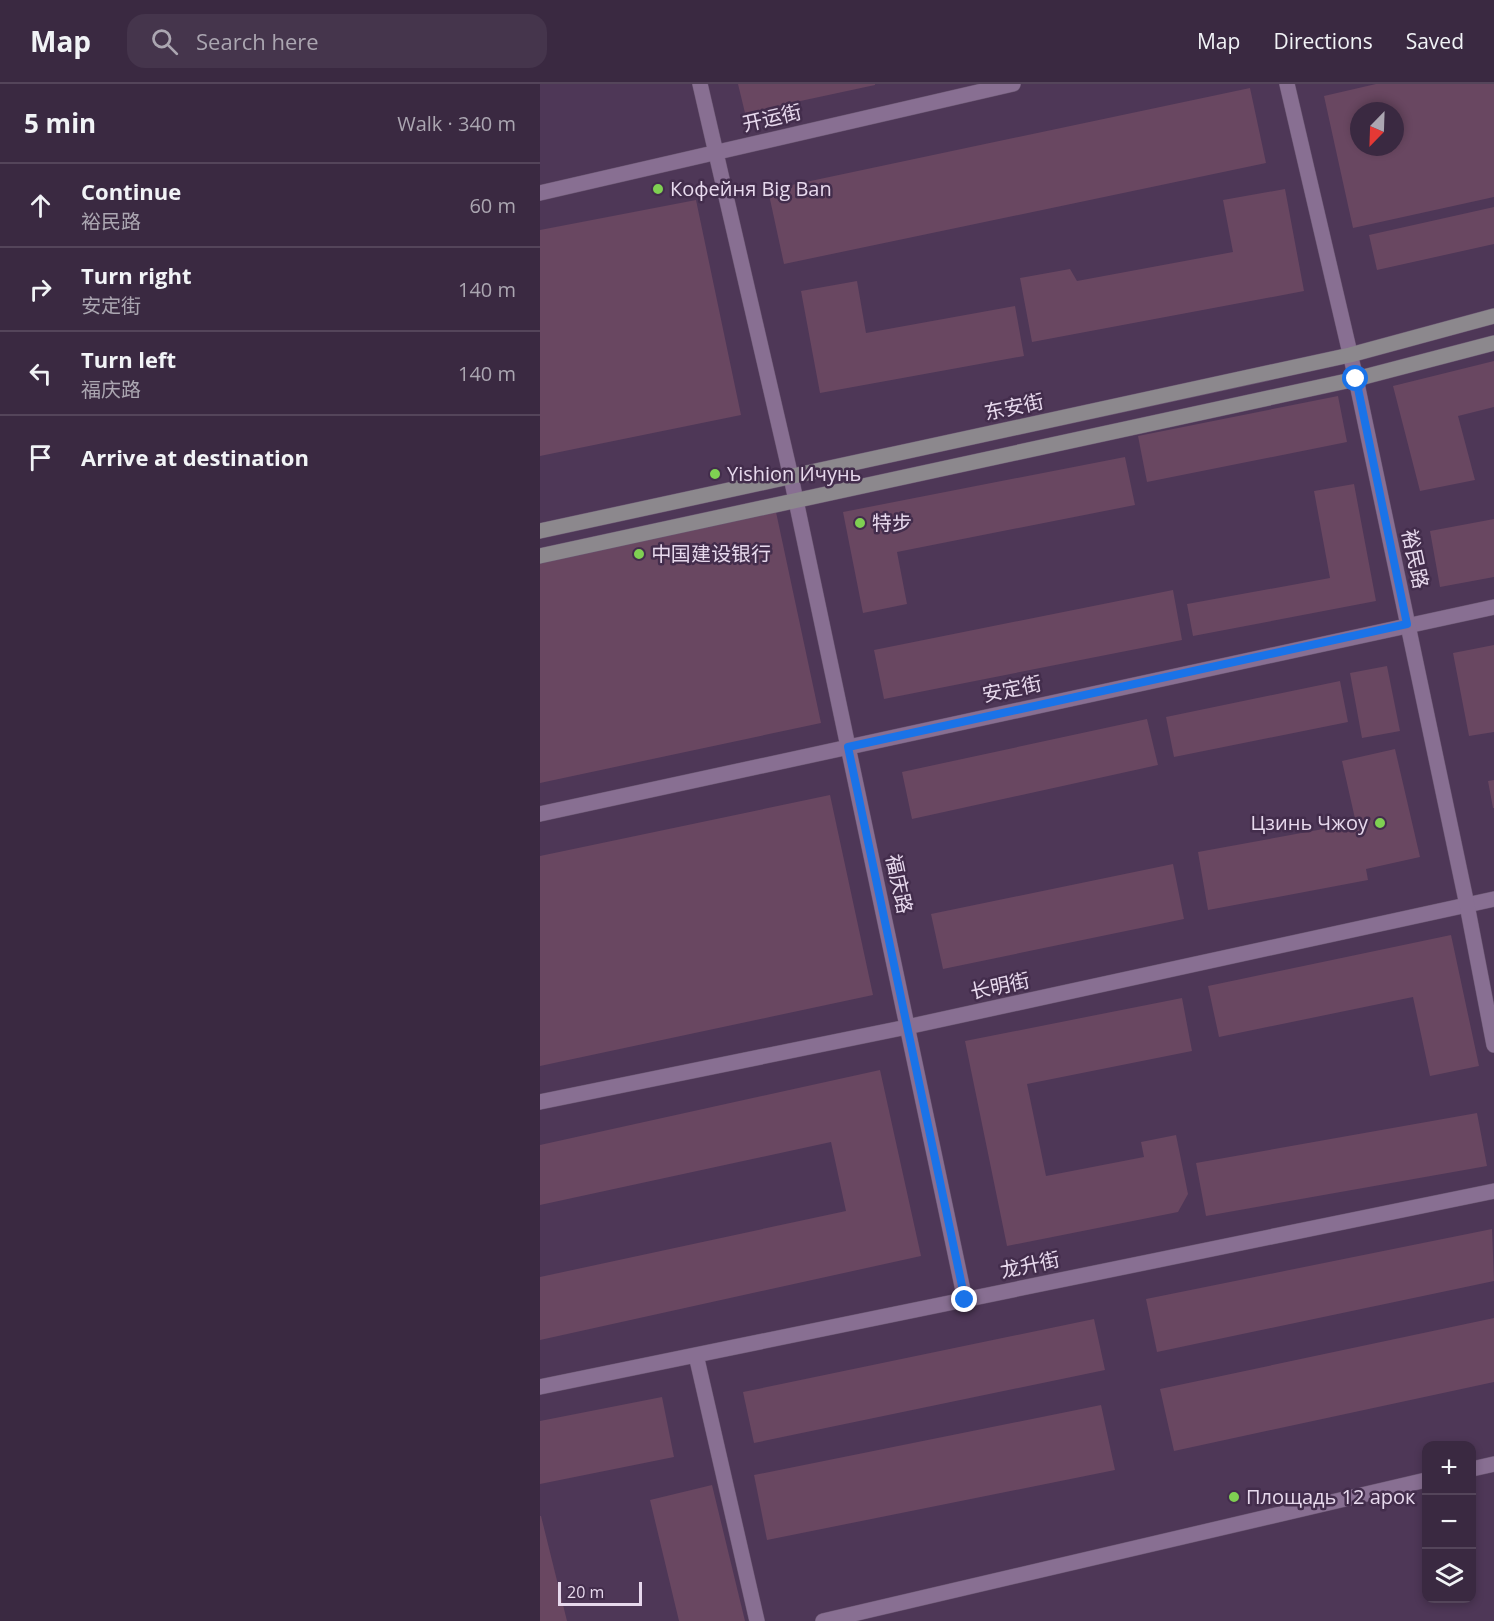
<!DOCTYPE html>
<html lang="en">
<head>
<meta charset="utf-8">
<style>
  :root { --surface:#3a2941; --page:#45354c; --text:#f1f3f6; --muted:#aba6b1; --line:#54455a }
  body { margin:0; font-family:"Open Sans","Noto Sans SC",sans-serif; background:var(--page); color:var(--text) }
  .controls { position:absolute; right:18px; bottom:18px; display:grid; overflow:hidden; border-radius:12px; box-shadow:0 3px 9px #0003 }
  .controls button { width:54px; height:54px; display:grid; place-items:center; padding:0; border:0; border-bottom:2px solid var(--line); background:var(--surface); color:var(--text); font:30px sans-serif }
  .compass { position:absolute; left:810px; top:18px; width:54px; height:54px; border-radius:50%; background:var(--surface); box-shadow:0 3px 9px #0003; rotate:203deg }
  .scale { position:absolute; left:18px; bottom:15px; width:84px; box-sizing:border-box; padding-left:6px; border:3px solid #e7d9ed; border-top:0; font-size:16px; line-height:21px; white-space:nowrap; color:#e7d9ed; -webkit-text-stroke:4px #432d4c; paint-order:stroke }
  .stop { position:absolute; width:18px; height:18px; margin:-14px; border:4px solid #1a73e8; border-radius:50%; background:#fff }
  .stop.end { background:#1a73e8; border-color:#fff; box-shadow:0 2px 6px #0008 }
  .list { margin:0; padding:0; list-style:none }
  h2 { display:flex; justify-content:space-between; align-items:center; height:78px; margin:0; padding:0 24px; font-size:26px }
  h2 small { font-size:20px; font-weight:400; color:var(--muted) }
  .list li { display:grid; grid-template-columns:39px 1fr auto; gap:18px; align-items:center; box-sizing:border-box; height:84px; padding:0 24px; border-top:2px solid var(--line) }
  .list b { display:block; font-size:22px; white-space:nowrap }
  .list p { margin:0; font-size:20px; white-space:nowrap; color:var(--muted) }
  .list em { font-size:20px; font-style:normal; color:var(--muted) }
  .icon { flex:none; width:33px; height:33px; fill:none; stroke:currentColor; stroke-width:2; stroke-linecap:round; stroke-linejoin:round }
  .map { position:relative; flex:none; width:954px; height:1537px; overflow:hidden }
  header { display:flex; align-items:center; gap:36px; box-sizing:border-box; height:84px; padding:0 30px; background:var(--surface); border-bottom:2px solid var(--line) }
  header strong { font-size:28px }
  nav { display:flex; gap:33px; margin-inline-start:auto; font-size:21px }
  .search { width:420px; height:54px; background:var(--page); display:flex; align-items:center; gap:15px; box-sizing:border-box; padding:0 21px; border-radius:18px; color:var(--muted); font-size:22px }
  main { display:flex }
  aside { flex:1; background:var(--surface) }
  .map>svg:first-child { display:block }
</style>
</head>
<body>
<header>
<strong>Map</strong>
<div class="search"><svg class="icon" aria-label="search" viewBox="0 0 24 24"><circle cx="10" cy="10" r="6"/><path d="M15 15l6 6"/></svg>Search here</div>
<nav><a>Map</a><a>Directions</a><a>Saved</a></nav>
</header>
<main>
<aside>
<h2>5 min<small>Walk · 340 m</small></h2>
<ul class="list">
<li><svg class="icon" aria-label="ahead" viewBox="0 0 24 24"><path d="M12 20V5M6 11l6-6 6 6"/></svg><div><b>Continue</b><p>裕民路</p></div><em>60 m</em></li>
<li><svg class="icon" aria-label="right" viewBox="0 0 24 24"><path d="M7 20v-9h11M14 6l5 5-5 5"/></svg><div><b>Turn right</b><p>安定街</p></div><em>140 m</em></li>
<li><svg class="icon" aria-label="left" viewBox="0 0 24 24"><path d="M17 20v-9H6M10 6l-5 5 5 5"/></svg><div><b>Turn left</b><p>福庆路</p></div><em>140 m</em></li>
<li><svg class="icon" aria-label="arrive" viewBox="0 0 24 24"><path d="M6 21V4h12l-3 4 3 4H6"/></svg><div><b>Arrive at destination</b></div></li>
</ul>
</aside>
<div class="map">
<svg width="954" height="1537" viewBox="0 0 954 1537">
  <rect width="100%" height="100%" fill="#4e3757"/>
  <path fill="#694761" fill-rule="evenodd" d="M 198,0 L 335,0 L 335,1 L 205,29 Z
    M 836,0 L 954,0 L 954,113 L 813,144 L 784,12 ZM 819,27 L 855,27 L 855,63 L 819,63 Z
    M 710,4 L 726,79 L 244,180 L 228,106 Z
    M 745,105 L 764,207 L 492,258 L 480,194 L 530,185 L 537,197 L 693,168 L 683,116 Z
    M 156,116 L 201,331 L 0,372 L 0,146 Z
    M 954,123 L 954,160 L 837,186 L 829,151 Z
    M 317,197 L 326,249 L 475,222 L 484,272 L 280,309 L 261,207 Z
    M 954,277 L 954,323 L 918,332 L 935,396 L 880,407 L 853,302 Z
    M 798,312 L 807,358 L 607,398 L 598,352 Z
    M 585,373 L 595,421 L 357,468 L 367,520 L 323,529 L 303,428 Z
    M 814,400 L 836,517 L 653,552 L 647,520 L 790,494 L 774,407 Z
    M 236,428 L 281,639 L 0,699 L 0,479 Z
    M 954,435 L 954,493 L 900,503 L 890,447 Z
    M 633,506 L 642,556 L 344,615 L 334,566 Z
    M 954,561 L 954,648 L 929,652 L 913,569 Z
    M 847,582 L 860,647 L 822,654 L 810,589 Z
    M 800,597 L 808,638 L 634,673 L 626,633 Z
    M 607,635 L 618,681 L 372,735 L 362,688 Z
    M 855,665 L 880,773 L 826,785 L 828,796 L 668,826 L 658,768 L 816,739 L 802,677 Z
    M 954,696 L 954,724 L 953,724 L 948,697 Z
    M 290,711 L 333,911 L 0,982 L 0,772 Z
    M 633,780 L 644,835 L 403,885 L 391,830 Z
    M 911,851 L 939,982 L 890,992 L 873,913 L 679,953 L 668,902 Z
    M 642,914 L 652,967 L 487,1000 L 506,1092 L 604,1073 L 601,1058 L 636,1051 L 648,1110 L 638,1128 L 467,1162 L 425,957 Z
    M 340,986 L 381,1172 L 0,1256 L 0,1193 L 306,1127 L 291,1058 L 0,1121 L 0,1061 Z
    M 937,1029 L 947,1082 L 666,1132 L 656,1079 Z
    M 952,1145 L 954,1197 L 617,1268 L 606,1215 Z
    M 954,1234 L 954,1298 L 634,1367 L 620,1305 Z
    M 554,1235 L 565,1286 L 214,1359 L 203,1308 Z
    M 122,1313 L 134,1373 L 0,1400 L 0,1337 Z
    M 561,1321 L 575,1386 L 227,1456 L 214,1391 Z
    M 172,1401 L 205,1537 L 139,1537 L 110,1416 Z
    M 0,1432 L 1,1432 L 27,1537 L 0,1537 Z"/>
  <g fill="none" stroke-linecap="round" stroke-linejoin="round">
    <g stroke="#6a5671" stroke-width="16">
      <path id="pedestrian" d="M 932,1385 L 954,1380
        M 283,1537 L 886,1396"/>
    </g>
    <g stroke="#6a5671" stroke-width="16">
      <path id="minor" d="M 160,0 L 251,393 L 425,1216
        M 0,109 L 473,0
        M 0,730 L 954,523
        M 0,1018 L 367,943 L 954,815
        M 156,1271 L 217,1537
        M 0,1303 L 954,1107"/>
    </g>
    <g stroke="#6a5671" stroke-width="16">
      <path id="tertiary" d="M 747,0 L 816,295 L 927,821 L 954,961"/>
    </g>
    <g stroke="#6a5671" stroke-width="16">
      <path id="secondary" d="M 0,447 L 810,271 L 954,232
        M 0,472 L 816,295 L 954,259"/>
    </g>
    <use href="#pedestrian" stroke="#886f92" stroke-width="15"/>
    <use href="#minor" stroke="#886f92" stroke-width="15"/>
    <use href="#tertiary" stroke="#886f92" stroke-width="15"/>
    <use href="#secondary" stroke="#8c888d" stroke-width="15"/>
  </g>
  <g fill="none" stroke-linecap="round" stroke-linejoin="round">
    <path stroke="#1a73e8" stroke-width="8" d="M 425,1216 L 308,663 L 867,540 L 816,295"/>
  </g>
  <g fill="#7fd052" stroke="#432d4c" stroke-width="2">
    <circle cx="118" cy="105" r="6"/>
    <circle cx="175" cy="390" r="6"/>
    <circle cx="320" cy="439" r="6"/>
    <circle cx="99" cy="470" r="6"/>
    <circle cx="840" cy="739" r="6"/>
    <circle cx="694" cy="1413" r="6"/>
  </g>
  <g text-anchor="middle" stroke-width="5" stroke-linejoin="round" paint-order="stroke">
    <g font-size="20" fill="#e7d9ed" stroke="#432d4c">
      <text transform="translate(232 34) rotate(-13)" y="7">开运街</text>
      <text transform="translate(474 323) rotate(-12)" y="7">东安街</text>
      <text transform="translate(875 475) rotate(78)" y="7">裕民路</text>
      <text transform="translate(472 605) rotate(-12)" y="7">安定街</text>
      <text transform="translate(359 800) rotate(78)" y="7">福庆路</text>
      <text transform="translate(460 902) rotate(-12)" y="7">长明街</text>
      <text transform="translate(490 1181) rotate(-12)" y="7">龙升街</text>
    </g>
    <g font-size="20" fill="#e7d9ed" stroke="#432d4c" text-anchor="start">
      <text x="130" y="112">Кофейня Big Ban</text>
      <text x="187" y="397">Yishion Ичунь</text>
      <text x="332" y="446">特步</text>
      <text x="111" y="477">中国建设银行</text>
      <text x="828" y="746" text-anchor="end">Цзинь Чжоу</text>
      <text x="706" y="1420">Площадь 12 арок</text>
    </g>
  </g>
</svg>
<div class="controls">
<button>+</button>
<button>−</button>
<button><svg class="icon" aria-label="layers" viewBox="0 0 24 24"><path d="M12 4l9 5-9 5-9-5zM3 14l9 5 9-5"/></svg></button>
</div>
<svg class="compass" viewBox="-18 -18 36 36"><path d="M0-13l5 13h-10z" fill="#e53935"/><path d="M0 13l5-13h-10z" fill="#aba6b1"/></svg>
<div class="scale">20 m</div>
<div class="stop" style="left:816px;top:295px"></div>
<div class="stop end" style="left:425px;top:1216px"></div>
</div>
</main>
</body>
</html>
